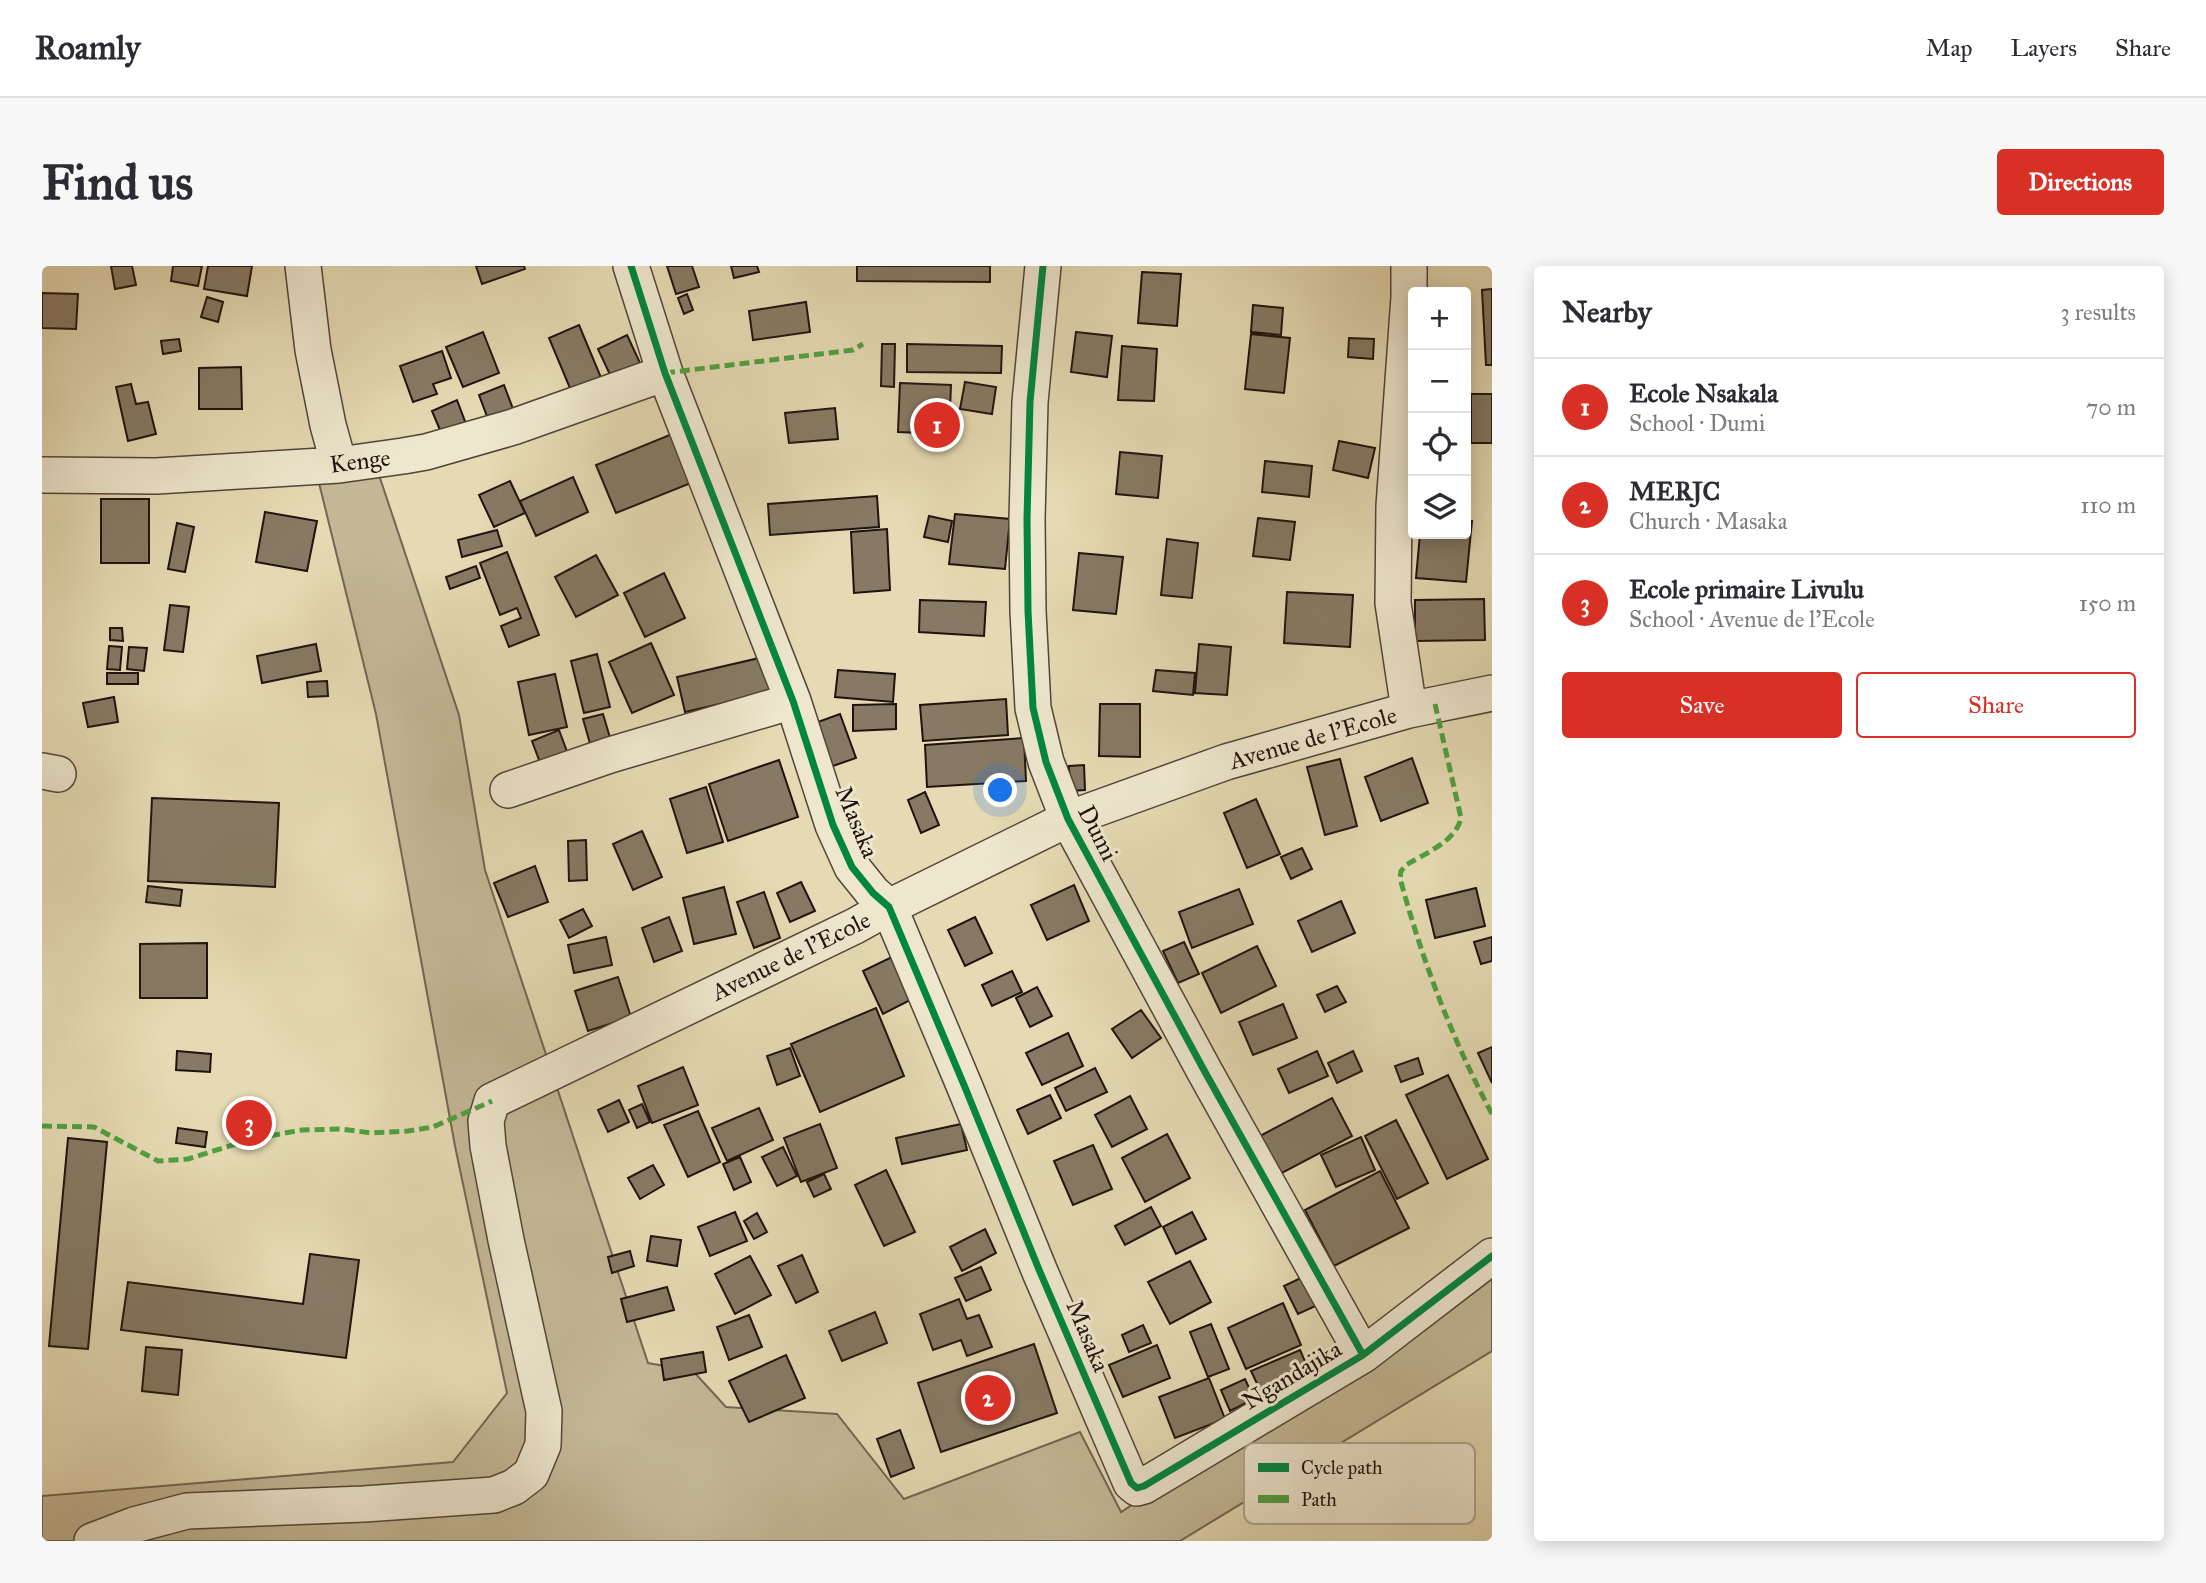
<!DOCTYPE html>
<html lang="en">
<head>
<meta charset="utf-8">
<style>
  :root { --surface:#fff; --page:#f7f7f7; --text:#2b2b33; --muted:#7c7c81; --line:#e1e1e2; --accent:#d93025 }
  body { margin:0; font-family:"IM FELL Great Primer",serif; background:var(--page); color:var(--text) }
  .controls { position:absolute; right:21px; top:21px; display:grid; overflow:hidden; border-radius:7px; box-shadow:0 4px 18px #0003 }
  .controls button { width:63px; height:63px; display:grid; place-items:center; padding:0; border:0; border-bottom:2px solid var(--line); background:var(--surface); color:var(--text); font:35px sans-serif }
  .you { position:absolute; left:959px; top:525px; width:24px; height:24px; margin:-18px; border:5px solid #fff; border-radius:50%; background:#1a73e8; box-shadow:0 0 0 10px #1a73e833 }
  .badge { display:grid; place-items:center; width:46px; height:46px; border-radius:50%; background:var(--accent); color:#fff; font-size:23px; font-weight:700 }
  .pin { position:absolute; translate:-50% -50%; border:4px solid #fff; box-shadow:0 2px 7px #0006 }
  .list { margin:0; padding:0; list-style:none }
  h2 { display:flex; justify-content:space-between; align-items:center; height:91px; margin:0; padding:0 28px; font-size:30px }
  h2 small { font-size:23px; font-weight:400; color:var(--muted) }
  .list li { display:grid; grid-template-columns:46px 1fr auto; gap:21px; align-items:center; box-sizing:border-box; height:98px; padding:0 28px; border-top:2px solid var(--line) }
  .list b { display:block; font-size:26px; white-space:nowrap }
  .list p { margin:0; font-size:23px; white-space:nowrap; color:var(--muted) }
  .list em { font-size:23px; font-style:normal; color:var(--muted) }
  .actions { display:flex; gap:14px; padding:21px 28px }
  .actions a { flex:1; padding:16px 0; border:2px solid var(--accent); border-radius:7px; text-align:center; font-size:24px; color:var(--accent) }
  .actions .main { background:var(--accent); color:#fff }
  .icon { flex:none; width:38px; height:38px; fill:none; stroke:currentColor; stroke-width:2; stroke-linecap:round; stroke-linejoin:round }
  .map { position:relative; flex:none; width:1450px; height:1275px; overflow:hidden; border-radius:7px }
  header { display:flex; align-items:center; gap:42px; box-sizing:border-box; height:98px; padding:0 35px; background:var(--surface); border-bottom:2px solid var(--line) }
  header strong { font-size:33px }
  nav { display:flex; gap:38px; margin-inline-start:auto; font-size:24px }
  .intro { display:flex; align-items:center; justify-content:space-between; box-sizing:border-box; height:168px; padding:0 42px }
  h1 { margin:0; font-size:49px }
  .button { padding:18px 32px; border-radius:7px; background:var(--accent); color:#fff; font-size:24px; font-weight:700 }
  main { display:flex; gap:42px; padding:0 42px }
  aside { flex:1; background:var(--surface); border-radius:7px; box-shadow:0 4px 18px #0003 }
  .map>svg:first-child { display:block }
</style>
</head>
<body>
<header>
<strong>Roamly</strong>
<nav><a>Map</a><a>Layers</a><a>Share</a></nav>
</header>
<div class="intro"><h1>Find us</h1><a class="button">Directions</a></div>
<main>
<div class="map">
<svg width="1450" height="1275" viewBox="0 0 1450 1275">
  <rect width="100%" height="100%" fill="#e5dab3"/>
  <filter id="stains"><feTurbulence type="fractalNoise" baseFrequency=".00286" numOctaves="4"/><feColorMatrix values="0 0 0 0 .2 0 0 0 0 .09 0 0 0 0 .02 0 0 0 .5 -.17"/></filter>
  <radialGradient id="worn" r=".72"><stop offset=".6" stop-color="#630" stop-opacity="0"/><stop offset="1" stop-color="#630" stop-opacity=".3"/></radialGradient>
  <path fill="#c4b897" stroke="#726653" stroke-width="2" d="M 332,194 L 417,449 L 443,604 L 606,1097 L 651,1105 L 684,1141 L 795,1148 L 862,1233 L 1038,1166 L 1079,1246 L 1321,1089 L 1450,990 L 1450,1085 L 1138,1275 L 0,1275 L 0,1230 L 411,1196 L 465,1127 L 413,880 L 334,448 L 277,217 Z"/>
  <path fill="#867a64" stroke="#20130f" stroke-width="2" d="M 69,0 L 90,0 L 94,19 L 73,23 Z
    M 131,0 L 160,0 L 156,20 L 129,15 Z
    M 166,0 L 210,0 L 205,30 L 162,23 Z
    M 434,0 L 482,0 L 483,3 L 440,18 Z
    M 625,0 L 650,0 L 657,21 L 634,28 Z
    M 689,0 L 715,0 L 717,6 L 692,12 Z
    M 815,0 L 948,0 L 948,16 L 815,15 Z
    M 1100,6 L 1139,8 L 1135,60 L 1096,57 Z
    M 1450,23 L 1450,99 L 1444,99 L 1440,24 Z
    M 0,27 L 36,28 L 34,63 L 0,62 Z
    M 645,28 L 651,44 L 642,48 L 636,32 Z
    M 165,31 L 181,36 L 176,56 L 159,51 Z
    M 764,36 L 768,66 L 711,74 L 707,45 Z
    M 1211,39 L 1241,42 L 1239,69 L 1209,66 Z
    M 537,59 L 560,114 L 530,127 L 507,72 Z
    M 441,66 L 457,107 L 421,121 L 404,81 Z
    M 1034,66 L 1070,70 L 1065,111 L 1029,106 Z
    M 1209,68 L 1248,72 L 1242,127 L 1203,123 Z
    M 585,69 L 599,99 L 570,113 L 556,83 Z
    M 1307,72 L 1332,73 L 1331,93 L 1306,91 Z
    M 137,73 L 139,85 L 121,88 L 119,75 Z
    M 840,78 L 853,78 L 852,121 L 839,120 Z
    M 865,78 L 960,80 L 959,107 L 865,106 Z
    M 1080,80 L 1115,83 L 1112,135 L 1076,134 Z
    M 400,85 L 409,112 L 391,118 L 395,128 L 371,136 L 358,100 Z
    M 199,101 L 200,143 L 157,143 L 157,102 Z
    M 923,116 L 954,121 L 950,148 L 918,143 Z
    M 858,117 L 909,119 L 907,168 L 856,166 Z
    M 89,118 L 94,138 L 106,136 L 114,168 L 86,175 L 74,121 Z
    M 462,119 L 471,143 L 446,153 L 437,129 Z
    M 1429,128 L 1450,128 L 1450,177 L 1429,177 Z
    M 415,134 L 427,166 L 403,176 L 390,145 Z
    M 793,142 L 796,173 L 747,177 L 743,147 Z
    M 630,168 L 649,217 L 574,247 L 554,199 Z
    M 1297,175 L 1333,182 L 1326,212 L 1291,204 Z
    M 1078,186 L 1120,190 L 1116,232 L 1074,228 Z
    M 1223,195 L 1270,200 L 1267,231 L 1220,226 Z
    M 531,211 L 546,246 L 494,270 L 478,235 Z
    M 468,215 L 483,247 L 452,261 L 437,229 Z
    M 835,230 L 837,261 L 728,269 L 726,238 Z
    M 59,233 L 107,233 L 107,297 L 59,297 Z
    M 223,246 L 275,255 L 265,305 L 214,296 Z
    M 913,248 L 968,253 L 963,303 L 907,298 Z
    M 887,250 L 910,255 L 906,276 L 882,271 Z
    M 1216,252 L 1253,256 L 1248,294 L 1211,290 Z
    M 1424,255 L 1430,255 L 1424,316 L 1374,312 L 1378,268 L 1424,268 Z
    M 135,257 L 152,261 L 143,306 L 126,303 Z
    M 845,263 L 848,324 L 812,327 L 809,266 Z
    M 455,264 L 460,280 L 420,291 L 416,274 Z
    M 1125,273 L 1156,277 L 1150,332 L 1119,329 Z
    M 465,286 L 497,369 L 467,381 L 459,360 L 479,352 L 475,342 L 458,349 L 438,297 Z
    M 1037,287 L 1081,291 L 1074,348 L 1031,344 Z
    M 554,289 L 576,329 L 534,351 L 513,311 Z
    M 434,300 L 438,312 L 408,323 L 404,311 Z
    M 622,307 L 643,352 L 603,371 L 582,327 Z
    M 1245,326 L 1311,329 L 1308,381 L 1242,377 Z
    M 1442,333 L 1443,374 L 1373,375 L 1373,334 Z
    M 878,334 L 944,336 L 942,370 L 877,366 Z
    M 128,339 L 147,341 L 141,386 L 122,384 Z
    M 68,362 L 80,362 L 81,375 L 68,374 Z
    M 609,377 L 632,429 L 590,447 L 567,396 Z
    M 274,378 L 279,405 L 220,417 L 215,390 Z
    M 1157,378 L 1189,381 L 1185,429 L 1153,427 Z
    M 67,380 L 80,381 L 78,404 L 65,403 Z
    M 87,381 L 105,382 L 102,405 L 85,403 Z
    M 555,388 L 568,441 L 542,447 L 529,395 Z
    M 730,389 L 738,424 L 643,446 L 635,411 Z
    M 796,404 L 853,408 L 851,436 L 793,431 Z
    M 1114,404 L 1153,407 L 1151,429 L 1111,425 Z
    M 65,407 L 96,407 L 96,418 L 65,418 Z
    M 513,408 L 525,461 L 487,469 L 476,416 Z
    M 285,415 L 286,430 L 266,431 L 265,416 Z
    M 72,431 L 76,456 L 46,461 L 41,437 Z
    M 964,433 L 966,469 L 881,475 L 878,439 Z
    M 854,438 L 854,463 L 811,465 L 811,439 Z
    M 1058,438 L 1098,438 L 1098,491 L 1057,490 Z
    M 561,448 L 569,475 L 549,481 L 541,453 Z
    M 798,448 L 814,492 L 788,501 L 773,457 Z
    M 517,464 L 527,491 L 500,502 L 490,475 Z
    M 982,472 L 984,515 L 885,521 L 883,479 Z
    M 1370,492 L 1386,537 L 1339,555 L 1323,511 Z
    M 1298,493 L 1315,560 L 1283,569 L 1265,501 Z
    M 737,494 L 756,551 L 686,575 L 667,518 Z
    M 1042,499 L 1043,524 L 1028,525 L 1027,500 Z
    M 664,521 L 681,576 L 645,587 L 628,533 Z
    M 883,526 L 897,559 L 879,567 L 866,534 Z
    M 110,532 L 237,537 L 233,621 L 106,615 Z
    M 1214,533 L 1238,588 L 1205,602 L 1182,547 Z
    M 600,565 L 620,611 L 591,624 L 571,578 Z
    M 544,574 L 545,614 L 527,615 L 526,575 Z
    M 1260,582 L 1270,603 L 1249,613 L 1239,591 Z
    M 493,600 L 506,636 L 466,651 L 452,617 Z
    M 759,616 L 773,645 L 748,656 L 735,627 Z
    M 1032,619 L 1047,655 L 1005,674 L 989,639 Z
    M 106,620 L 140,624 L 138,640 L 104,636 Z
    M 682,621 L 694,668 L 652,678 L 641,632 Z
    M 1434,622 L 1443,660 L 1393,672 L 1384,634 Z
    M 1197,623 L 1211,658 L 1150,682 L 1137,646 Z
    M 722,626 L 738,672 L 712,682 L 695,636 Z
    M 1299,635 L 1313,667 L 1270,686 L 1256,655 Z
    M 541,643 L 550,660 L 527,672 L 518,654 Z
    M 627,651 L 640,685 L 612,696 L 600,662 Z
    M 933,651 L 950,687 L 923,700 L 906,664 Z
    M 564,671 L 570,699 L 532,707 L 526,679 Z
    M 1450,671 L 1450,695 L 1439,698 L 1432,676 Z
    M 1142,676 L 1157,708 L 1136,717 L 1121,685 Z
    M 165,677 L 165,732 L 98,732 L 98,678 Z
    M 1215,680 L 1234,720 L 1179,747 L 1160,707 Z
    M 856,688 L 876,730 L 841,748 L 821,705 Z
    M 970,705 L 980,726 L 950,740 L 940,719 Z
    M 576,711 L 589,751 L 546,765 L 533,725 Z
    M 1295,720 L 1304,736 L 1283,746 L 1275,729 Z
    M 995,721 L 1010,750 L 988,761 L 974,732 Z
    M 1241,738 L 1255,772 L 1211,789 L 1197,756 Z
    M 834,742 L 862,810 L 778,846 L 749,778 Z
    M 1099,744 L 1119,772 L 1090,792 L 1070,763 Z
    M 1026,767 L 1041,800 L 1000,819 L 984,787 Z
    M 1450,781 L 1450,817 L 1436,787 Z
    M 748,782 L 758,810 L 735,819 L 725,790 Z
    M 135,785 L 169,788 L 168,806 L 134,804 Z
    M 1275,785 L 1286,810 L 1247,827 L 1236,803 Z
    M 1311,785 L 1320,805 L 1295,817 L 1286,797 Z
    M 1376,792 L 1381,808 L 1359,816 L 1353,800 Z
    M 641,801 L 656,839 L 610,857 L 596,820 Z
    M 1053,802 L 1065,826 L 1024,845 L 1013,822 Z
    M 1406,809 L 1446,893 L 1405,913 L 1364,829 Z
    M 1008,829 L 1019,852 L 986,868 L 975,844 Z
    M 1088,830 L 1105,863 L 1070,881 L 1053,849 Z
    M 1290,832 L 1310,870 L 1238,908 L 1218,870 Z
    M 577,834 L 587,856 L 566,866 L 556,844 Z
    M 600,838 L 608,856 L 595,862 L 587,844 Z
    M 717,842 L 731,874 L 685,895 L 670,862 Z
    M 656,845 L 678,896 L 646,911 L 622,859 Z
    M 1354,854 L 1386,917 L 1355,933 L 1323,870 Z
    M 778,858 L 795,902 L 759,916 L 742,872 Z
    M 919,858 L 925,884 L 860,898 L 854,872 Z
    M 136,862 L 165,866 L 163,881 L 134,877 Z
    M 1125,868 L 1148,912 L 1103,936 L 1080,892 Z
    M 1319,871 L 1333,904 L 1294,921 L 1279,889 Z
    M 26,872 L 65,876 L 46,1083 L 7,1080 Z
    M 1051,879 L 1070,923 L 1031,939 L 1012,895 Z
    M 741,881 L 755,910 L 735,920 L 720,891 Z
    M 698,891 L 709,916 L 692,924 L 681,898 Z
    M 611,899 L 622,919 L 598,933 L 586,912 Z
    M 844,904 L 873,966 L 842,980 L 813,919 Z
    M 1338,905 L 1367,962 L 1292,1000 L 1263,944 Z
    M 782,908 L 789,923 L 772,931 L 765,916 Z
    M 1109,941 L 1119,960 L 1083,979 L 1073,960 Z
    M 693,946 L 705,975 L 668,990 L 656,961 Z
    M 1150,946 L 1164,973 L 1134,988 L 1121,961 Z
    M 715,947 L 725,966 L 712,973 L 702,955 Z
    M 943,963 L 954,987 L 920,1005 L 908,981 Z
    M 609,970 L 639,974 L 635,1000 L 605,995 Z
    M 588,985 L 592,1000 L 570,1007 L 566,991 Z
    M 268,988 L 317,994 L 304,1092 L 79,1064 L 86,1016 L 261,1038 Z
    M 760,989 L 776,1026 L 754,1037 L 736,1000 Z
    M 708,990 L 729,1029 L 693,1048 L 673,1008 Z
    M 1148,995 L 1169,1036 L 1128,1058 L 1106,1016 Z
    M 939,1001 L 949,1024 L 924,1035 L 913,1012 Z
    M 1267,1008 L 1280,1037 L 1256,1048 L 1242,1020 Z
    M 625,1021 L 632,1044 L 585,1056 L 579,1033 Z
    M 917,1033 L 925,1053 L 937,1049 L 950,1081 L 925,1090 L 919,1074 L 891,1084 L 878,1048 Z
    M 1241,1037 L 1259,1079 L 1204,1103 L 1186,1062 Z
    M 833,1046 L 845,1077 L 800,1095 L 787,1065 Z
    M 707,1049 L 720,1081 L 687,1094 L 675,1061 Z
    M 1169,1058 L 1187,1103 L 1166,1111 L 1148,1066 Z
    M 1101,1059 L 1109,1077 L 1087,1086 L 1080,1069 Z
    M 992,1078 L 1015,1147 L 899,1186 L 876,1117 Z
    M 1115,1079 L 1128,1112 L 1081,1131 L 1067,1099 Z
    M 104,1081 L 140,1084 L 136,1129 L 100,1125 Z
    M 1258,1084 L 1266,1102 L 1218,1124 L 1209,1105 Z
    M 661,1086 L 664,1106 L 622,1114 L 619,1093 Z
    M 744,1089 L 763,1132 L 707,1156 L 687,1115 Z
    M 1167,1112 L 1183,1153 L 1133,1172 L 1117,1131 Z
    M 1203,1113 L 1212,1133 L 1188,1145 L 1179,1124 Z
    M 858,1164 L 872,1202 L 849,1211 L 835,1173 Z"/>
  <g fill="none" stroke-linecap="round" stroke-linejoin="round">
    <g stroke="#514538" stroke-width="38">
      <path id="minor" d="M 261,0 L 271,84 L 286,159 L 297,199
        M 589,0 L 623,107 L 751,435 L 791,559 L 810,601 L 831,627 L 847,641 L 922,819 L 998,1006 L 1089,1217 L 1095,1222 L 1102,1220 L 1321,1089 L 1450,990
        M 1001,0 L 988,136 L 985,253 L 986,345 L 991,442 L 1004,496 L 1026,553 L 1163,806 L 1321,1089
        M 1367,0 L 1367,31 L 1352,240 L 1351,337 L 1367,444
        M 0,209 L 114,210 L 297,199 L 361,190 L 384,186 L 471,161 L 623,107
        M 0,505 L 16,508
        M 466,524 L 568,489 L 751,435
        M 50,1275 L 92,1259 L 145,1245 L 322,1238 L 452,1229 L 472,1221 L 489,1208 L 501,1179 L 502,1145 L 464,974 L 446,880 L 444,855 L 450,835 L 813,660 L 847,641 L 1026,553 L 1184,496 L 1367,444 L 1450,427"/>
    </g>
    <use href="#minor" stroke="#eee7ce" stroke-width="35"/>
    <path stroke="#50a03f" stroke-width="5" stroke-dasharray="10 5" stroke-linecap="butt" d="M 623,107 L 811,84 L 821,78
      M 1393,438 L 1419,552 C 1414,575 1384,587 1364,599 L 1359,605 L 1358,612 C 1380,694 1410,773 1450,848
      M 0,860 L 52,861 L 116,895 L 146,893 L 210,873 L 260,864 L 299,863 L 330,867 L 366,865 L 391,861 L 450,835"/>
    <g stroke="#eee7ce" stroke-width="11">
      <path id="cycleway" d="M 589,0 L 623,107 L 751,435 L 791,559 L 810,601 L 831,627 L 847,641 L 922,819 L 998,1006 L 1089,1217 L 1095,1222 L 1102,1220 L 1321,1089 L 1450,990
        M 1001,0 L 988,136 L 985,253 L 986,345 L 991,442 L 1004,496 L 1026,553 L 1163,806 L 1321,1089"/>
    </g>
    <use href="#cycleway" stroke="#00873e" stroke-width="7"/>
  </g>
  <g text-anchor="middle" stroke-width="6" stroke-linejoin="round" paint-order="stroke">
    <g font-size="24" fill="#20130f" stroke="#eee7ce">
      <text transform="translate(318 195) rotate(-7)" y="8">Kenge</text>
      <text transform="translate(1271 472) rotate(-16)" y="8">Avenue de l'Ecole</text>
      <text transform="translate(815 556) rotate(67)" y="8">Masaka</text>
      <text transform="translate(1056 567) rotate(63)" y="8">Dumi</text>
      <text transform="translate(749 690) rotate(-26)" y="8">Avenue de l'Ecole</text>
      <text transform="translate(1046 1070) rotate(67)" y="8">Masaka</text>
      <text transform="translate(1250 1109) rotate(-31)" y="8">Ngandajika</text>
    </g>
  </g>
  <rect x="1202" y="1177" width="231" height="81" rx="10" fill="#eee7ce" stroke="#b0a795" stroke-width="2"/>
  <rect x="1216" y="1197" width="31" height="9" fill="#00873e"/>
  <rect x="1216" y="1229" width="31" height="8" fill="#50a03f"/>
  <g font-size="19" fill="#20130f">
    <text x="1259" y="1208">Cycle path</text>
    <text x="1259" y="1240">Path</text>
  </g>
  <rect width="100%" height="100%" filter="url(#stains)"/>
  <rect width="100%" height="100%" fill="url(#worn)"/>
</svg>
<div class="controls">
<button>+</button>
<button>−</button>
<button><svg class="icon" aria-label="locate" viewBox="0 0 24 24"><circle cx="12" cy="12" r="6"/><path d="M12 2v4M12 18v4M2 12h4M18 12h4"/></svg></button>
<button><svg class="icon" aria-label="layers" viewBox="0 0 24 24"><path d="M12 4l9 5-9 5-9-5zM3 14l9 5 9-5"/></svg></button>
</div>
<div class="you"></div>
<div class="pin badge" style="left:895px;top:159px">1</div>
<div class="pin badge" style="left:946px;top:1132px">2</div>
<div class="pin badge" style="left:207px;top:857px">3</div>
</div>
<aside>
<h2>Nearby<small>3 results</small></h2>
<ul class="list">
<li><span class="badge">1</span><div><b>Ecole Nsakala</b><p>School · Dumi</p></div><em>70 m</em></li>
<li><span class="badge">2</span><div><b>MERJC</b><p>Church · Masaka</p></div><em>110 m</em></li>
<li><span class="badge">3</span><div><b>Ecole primaire Livulu</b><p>School · Avenue de l'Ecole</p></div><em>150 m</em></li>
</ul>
<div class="actions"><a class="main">Save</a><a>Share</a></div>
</aside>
</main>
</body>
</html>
